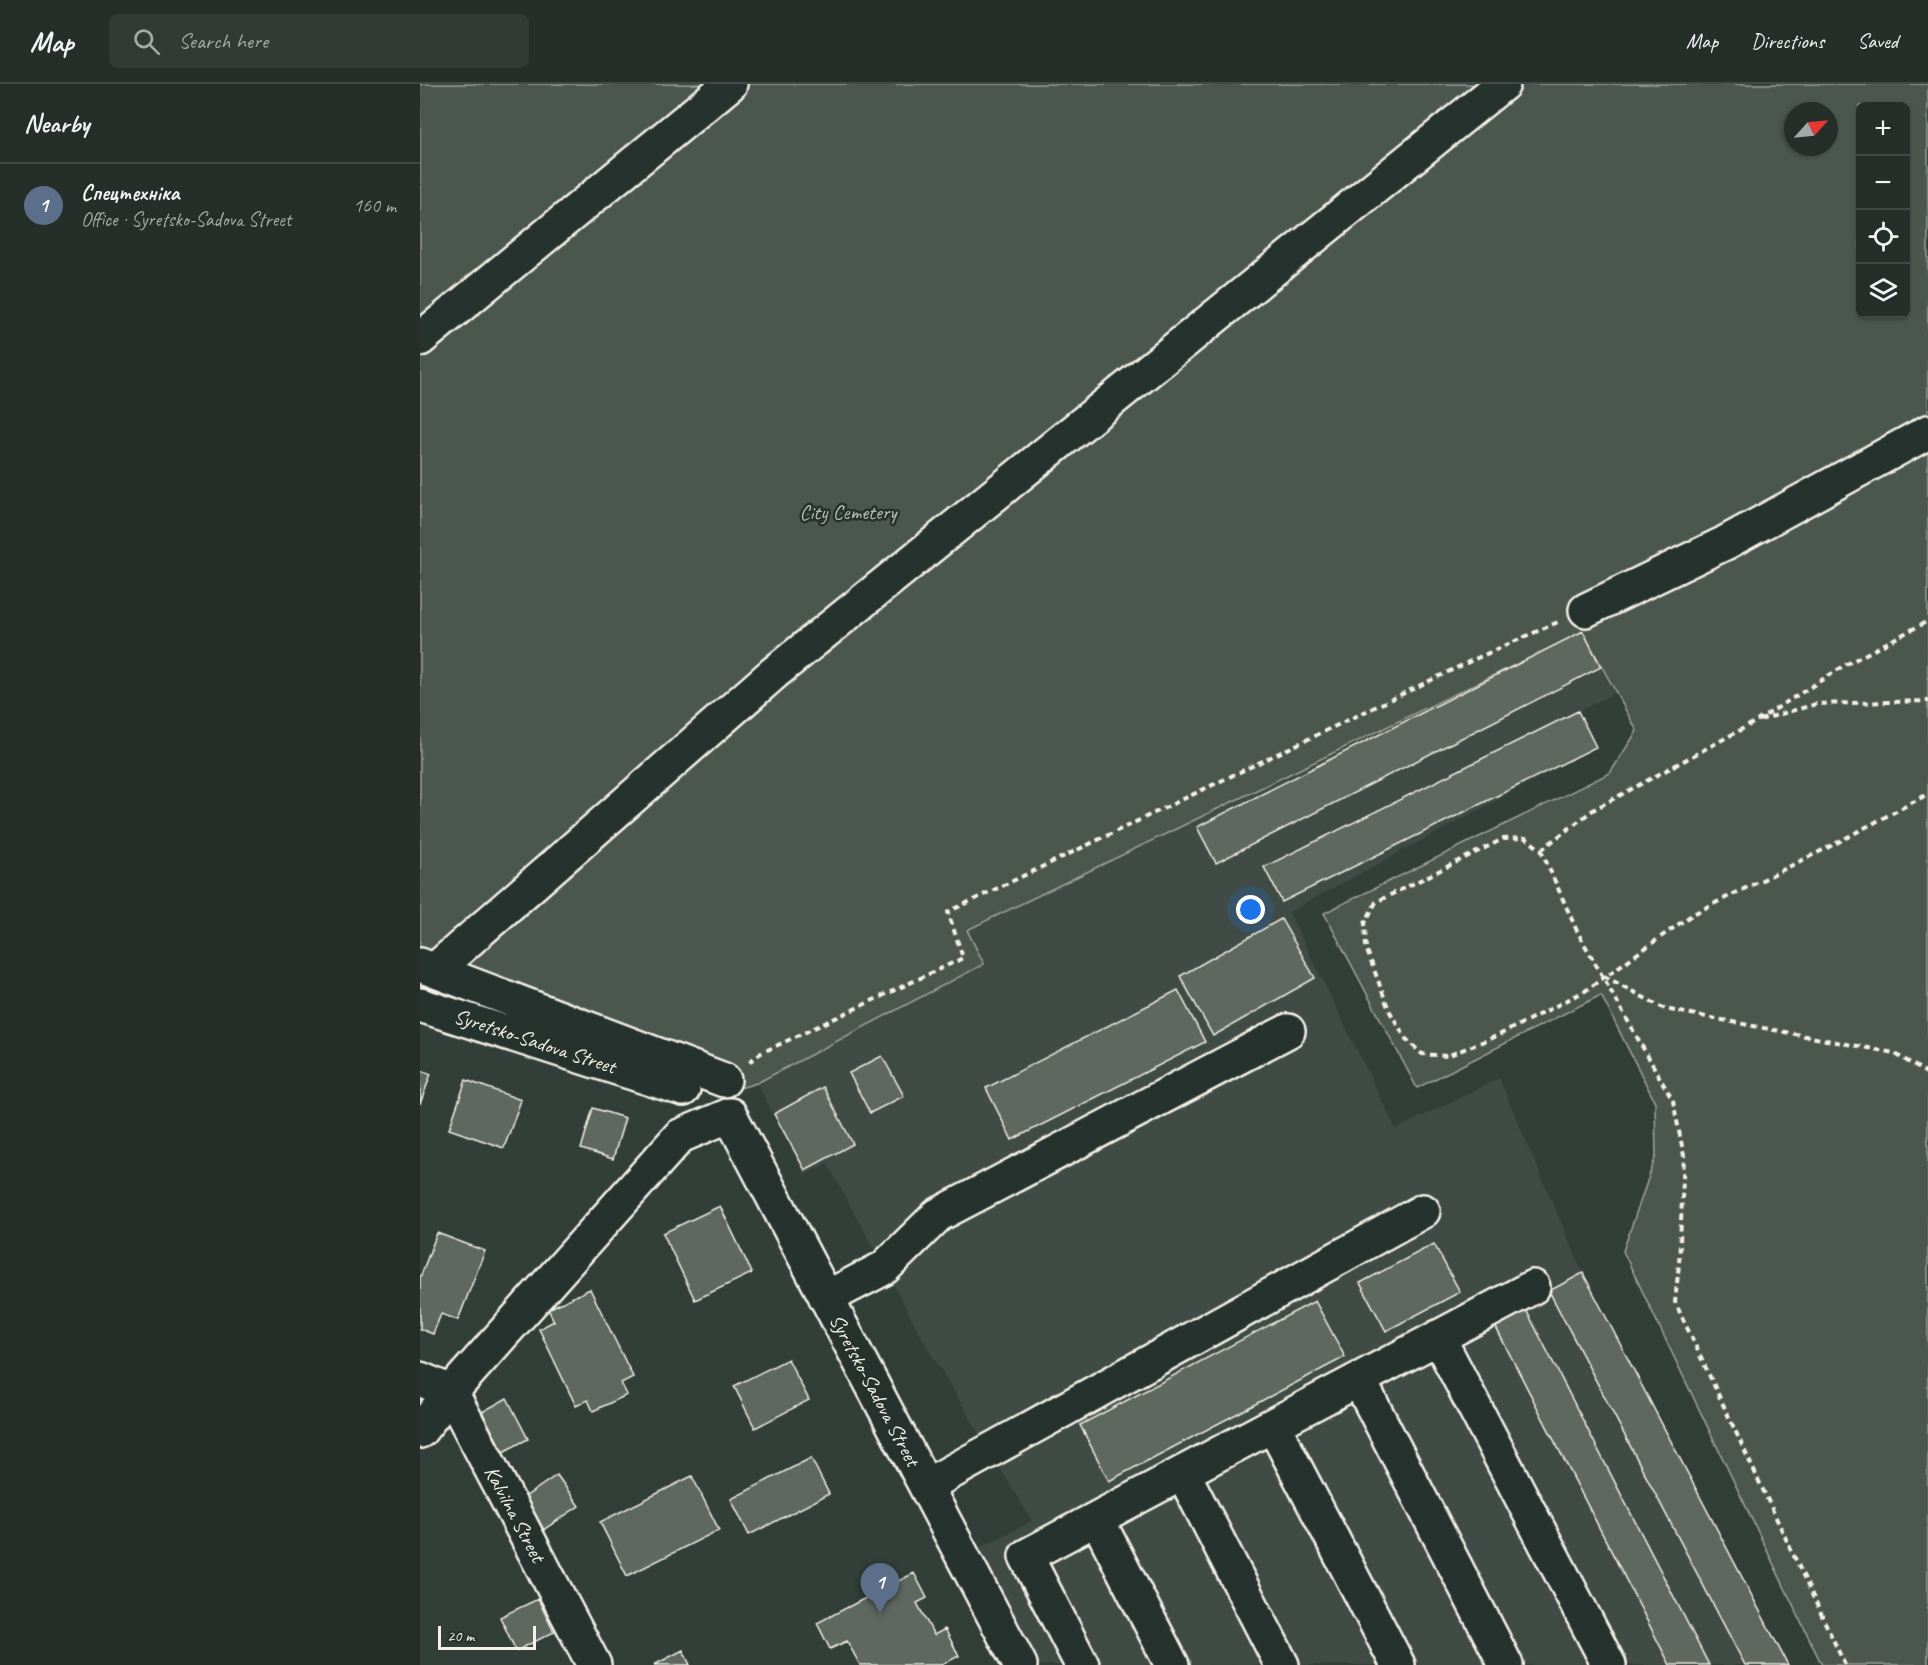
<!DOCTYPE html>
<html lang="en">
<head>
<meta charset="utf-8">
<style>
  :root { --surface:#262e2a; --page:#323a36; --text:#f1f3f6; --muted:#a4a8a8; --line:#424a47; --accent:#ffd166 }
  body { margin:0; font-family:Caveat,sans-serif; background:var(--page); color:var(--text) }
  .controls { position:absolute; right:18px; top:18px; display:grid; overflow:hidden; border-radius:9px; box-shadow:0 2px 4px #0004 }
  .controls button { width:54px; height:54px; display:grid; place-items:center; padding:0; border:0; border-bottom:2px solid var(--line); background:var(--surface); color:var(--text); font:30px sans-serif }
  .compass { position:absolute; left:1364px; top:18px; width:54px; height:54px; border-radius:50%; background:var(--surface); box-shadow:0 2px 4px #0004; rotate:63deg }
  .scale { position:absolute; left:18px; bottom:15px; width:98px; box-sizing:border-box; padding-left:6px; border:3px solid #f4f1e8; border-top:0; font-size:16px; line-height:21px; white-space:nowrap; color:#f4f1e8; -webkit-text-stroke:4px #26332d; paint-order:stroke }
  .you { position:absolute; left:831px; top:826px; width:21px; height:21px; margin:-15px; border:4px solid #fff; border-radius:50%; background:#1a73e8; box-shadow:0 0 0 9px #1a73e833 }
  .badge { display:grid; place-items:center; width:39px; height:39px; border-radius:50%; background:var(--accent); color:#fff; font-size:20px; font-weight:700 }
  .pin { position:absolute; translate:-50% -50px; filter:drop-shadow(0 2px 3px #0008) }
  .pin::after { content:''; position:absolute; top:32px; width:21px; height:18px; background:inherit; clip-path:polygon(0 0,100% 0,50% 100%) }
  .list { margin:0; padding:0; list-style:none }
  h2 { display:flex; justify-content:space-between; align-items:center; height:78px; margin:0; padding:0 24px; font-size:26px }
  h2 small { font-size:20px; font-weight:400; color:var(--muted) }
  .list li { display:grid; grid-template-columns:39px 1fr auto; gap:18px; align-items:center; box-sizing:border-box; height:84px; padding:0 24px; border-top:2px solid var(--line) }
  .list b { display:block; font-size:22px; white-space:nowrap }
  .list p { margin:0; font-size:20px; white-space:nowrap; color:var(--muted) }
  .list em { font-size:20px; font-style:normal; color:var(--muted) }
  .icon { flex:none; width:33px; height:33px; fill:none; stroke:currentColor; stroke-width:2; stroke-linecap:round; stroke-linejoin:round }
  .map { position:relative; flex:none; width:1508px; height:1581px; overflow:hidden }
  header { display:flex; align-items:center; gap:36px; box-sizing:border-box; height:84px; padding:0 30px; background:var(--surface); border-bottom:2px solid var(--line) }
  header strong { font-size:28px }
  nav { display:flex; gap:33px; margin-inline-start:auto; font-size:21px }
  .search { width:420px; height:54px; background:var(--page); display:flex; align-items:center; gap:15px; box-sizing:border-box; padding:0 21px; border-radius:9px; color:var(--muted); font-size:22px }
  main { display:flex }
  aside { flex:1; background:var(--surface) }
  .map>svg:first-child { display:block }
</style>
</head>
<body>
<header>
<strong>Map</strong>
<div class="search"><svg class="icon" aria-label="search" viewBox="0 0 24 24"><circle cx="10" cy="10" r="6"/><path d="M15 15l6 6"/></svg>Search here</div>
<nav><a>Map</a><a>Directions</a><a>Saved</a></nav>
</header>
<main>
<aside>
<h2>Nearby<small></small></h2>
<ul class="list">
<li><span class="badge" style="background:#5c6f8a">1</span><div><b>Спецтехніка</b><p>Office · Syretsko-Sadova Street</p></div><em>160 m</em></li>
</ul>
</aside>
<div class="map">
<svg width="1508" height="1581" viewBox="0 0 1508 1581">
  <rect width="100%" height="100%" fill="#323e38"/>
  <filter id="ink" filterUnits="userSpaceOnUse"><feTurbulence type="fractalNoise" baseFrequency=".0167" numOctaves="2"/><feDisplacementMap in="SourceGraphic" scale="12" xChannelSelector="R" yChannelSelector="G"/><feConvolveMatrix kernelMatrix="1 2 1 2 8 2 1 2 1" color-interpolation-filters="sRGB"/></filter>
  <g filter="url(#ink)">
    <path fill="#404b44" d="M 1163,547 L 1195,609 L 1159,627 L 1176,663 L 869,828 L 976,1045 L 1079,994 L 1163,1189 L 1368,1581 L 619,1581 L 559,1464 L 612,1437 L 505,1259 L 407,1079 L 385,1091 L 337,999 L 563,880 L 547,846 Z"/>
    <path fill="#4c564f" stroke="#a0a49c" stroke-width="1.5" fill-rule="evenodd" d="M 0,0 L 1508,0 L 1508,1581 L 1402,1581 L 1203,1167 L 1236,1072 L 1235,1018 L 1181,911 L 997,1004 L 904,829 L 1190,689 L 1217,647 L 1163,548 L 547,846 L 564,880 L 337,999 L 306,1008 L 0,905 ZM 1440,22 L 1486,22 L 1486,230 L 1440,230 ZM 1373,27 L 1409,27 L 1409,63 L 1373,63 Z"/>
    <path fill="#5f6861" stroke="#f4f1e8" stroke-width="1.5" d="M 1163,547 L 1181,583 L 796,779 L 777,743 Z
      M 1158,627 L 1176,663 L 862,818 L 844,783 Z
      M 861,835 L 895,894 L 793,952 L 760,892 Z
      M 758,906 L 785,958 L 592,1056 L 566,1004 Z
      M 462,972 L 484,1012 L 450,1029 L 429,989 Z
      M 0,986 L 11,990 L 0,1020 Z
      M 46,996 L 101,1016 L 84,1064 L 29,1045 Z
      M 403,1003 L 433,1060 L 385,1086 L 354,1030 Z
      M 173,1024 L 205,1034 L 193,1075 L 161,1065 Z
      M 300,1122 L 332,1189 L 275,1216 L 243,1149 Z
      M 17,1149 L 65,1167 L 38,1236 L 21,1230 L 13,1250 L 0,1245 L 0,1194 Z
      M 1014,1160 L 1040,1208 L 966,1247 L 940,1199 Z
      M 1163,1189 L 1368,1581 L 1325,1581 L 1129,1207 Z
      M 170,1205 L 213,1293 L 201,1299 L 207,1311 L 173,1327 L 168,1316 L 156,1322 L 119,1245 L 134,1237 L 128,1225 Z
      M 895,1217 L 925,1273 L 689,1397 L 660,1341 Z
      M 1102,1218 L 1289,1581 L 1250,1581 L 1071,1234 Z
      M 368,1275 L 389,1316 L 335,1344 L 314,1302 Z
      M 87,1314 L 108,1355 L 83,1368 L 62,1328 Z
      M 391,1374 L 409,1410 L 329,1451 L 311,1415 Z
      M 137,1391 L 159,1422 L 120,1448 L 99,1417 Z
      M 272,1392 L 299,1446 L 207,1492 L 180,1438 Z
      M 494,1489 L 507,1514 L 497,1519 L 514,1551 L 525,1545 L 539,1572 L 521,1581 L 440,1581 L 427,1557 L 410,1565 L 397,1539 Z
      M 118,1515 L 134,1548 L 96,1567 L 80,1533 Z
      M 263,1566 L 270,1581 L 234,1581 Z"/>
    <g fill="none" stroke-linecap="round" stroke-linejoin="round">
      <g stroke="#f4f1e8" stroke-width="38">
        <path id="minor" d="M 0,255 L 310,0
          M 1166,526 L 1305,459 L 1508,348
          M 0,881 L 304,996
          M 15,886 L 354,589 L 1083,0
          M 0,921 L 263,1005
          M 406,1214 L 464,1184 L 518,1131 L 868,947
          M 1018,1253 L 1189,1581
          M 0,1295 L 31,1308 L 174,1581
          M 939,1296 L 1086,1581
          M 853,1341 L 978,1581
          M 0,1347 L 31,1308 L 260,1052 L 310,1031 L 600,1581
          M 763,1389 L 862,1581
          M 506,1402 L 1003,1127
          M 677,1435 L 752,1581
          M 662,1581 L 606,1472 L 1113,1203"/>
      </g>
      <path stroke="#f4f1e8" stroke-width="4" stroke-dasharray="6 4.5" stroke-linecap="butt" d="M 1340,636 L 1396,620 L 1508,617
        M 1121,766 L 1173,726 L 1335,638 L 1427,580 L 1508,537
        M 1184,892 L 1245,925 L 1474,969 L 1508,990
        M 329,978 L 341,969 L 543,874 L 528,828 L 1055,575 L 1138,538
        M 1425,1581 L 1255,1218 L 1259,1180 L 1264,1072 L 1253,1017 L 1157,847 L 1121,766 L 1106,754 L 1083,755 L 956,818 L 945,839 L 946,864 L 969,926 L 986,955 L 1002,970 L 1027,972 L 1077,952 L 1165,907 L 1273,830 L 1407,764 L 1508,710"/>
      <use href="#minor" stroke="#26332d" stroke-width="33"/>
    </g>
  </g>
  <g text-anchor="middle" stroke-width="5" stroke-linejoin="round" paint-order="stroke">
    <g font-size="21" fill="#b9bbb2" stroke="#26332d">
      <text x="428" y="435">City Cemetery</text>
    </g>
    <g font-size="21" fill="#f4f1e8" stroke="#26332d">
      <text transform="translate(115 957) rotate(18)" y="7">Syretsko-Sadova Street</text>
      <text transform="translate(455 1306) rotate(62)" y="7">Syretsko-Sadova Street</text>
      <text transform="translate(95 1430) rotate(62)" y="7">Kalvilna Street</text>
    </g>
  </g>
</svg>
<div class="controls">
<button>+</button>
<button>−</button>
<button><svg class="icon" aria-label="locate" viewBox="0 0 24 24"><circle cx="12" cy="12" r="6"/><path d="M12 2v4M12 18v4M2 12h4M18 12h4"/></svg></button>
<button><svg class="icon" aria-label="layers" viewBox="0 0 24 24"><path d="M12 4l9 5-9 5-9-5zM3 14l9 5 9-5"/></svg></button>
</div>
<svg class="compass" viewBox="-18 -18 36 36"><path d="M0-13l5 13h-10z" fill="#e53935"/><path d="M0 13l5-13h-10z" fill="#a4a8a8"/></svg>
<div class="scale">20 m</div>
<div class="you"></div>
<div class="pin badge" style="left:460px;top:1529px;background:#5c6f8a">1</div>
</div>
</main>
</body>
</html>
